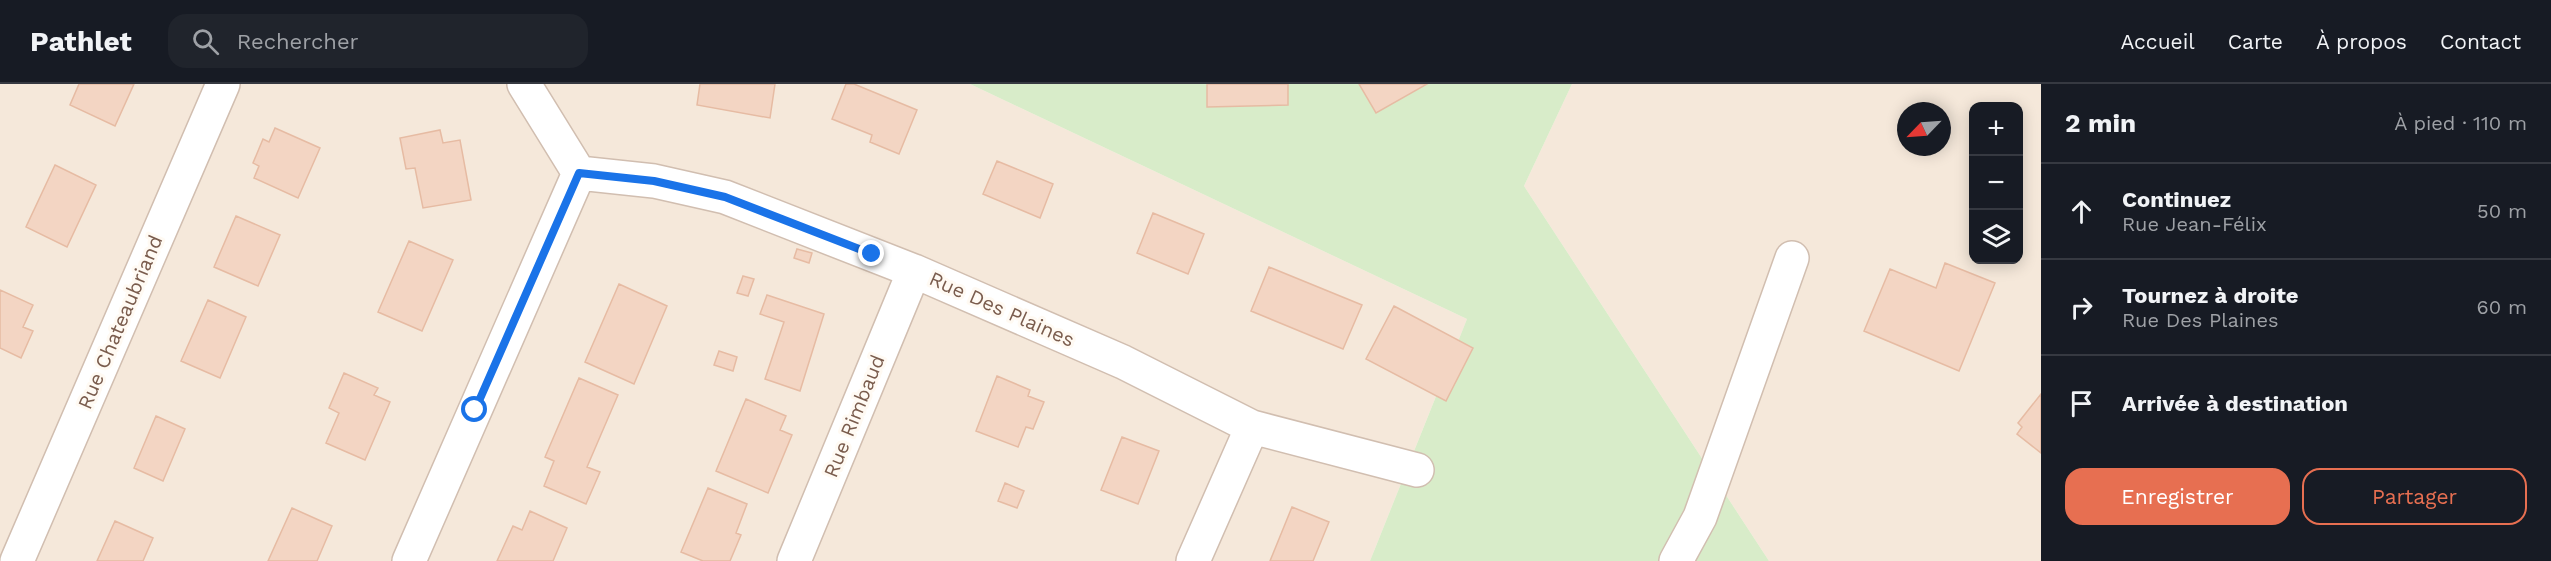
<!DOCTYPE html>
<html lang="fr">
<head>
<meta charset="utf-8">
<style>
  :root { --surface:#171b24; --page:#20242c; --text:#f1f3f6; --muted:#9ea1a6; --line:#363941; --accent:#e76f51 }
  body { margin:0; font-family:"Work Sans",sans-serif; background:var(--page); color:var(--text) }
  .controls { position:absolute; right:18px; top:18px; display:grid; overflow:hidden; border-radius:12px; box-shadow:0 3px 15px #0003 }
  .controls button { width:54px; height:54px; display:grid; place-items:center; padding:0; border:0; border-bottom:2px solid var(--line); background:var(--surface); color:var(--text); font:30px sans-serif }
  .compass { position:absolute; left:1897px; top:18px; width:54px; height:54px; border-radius:50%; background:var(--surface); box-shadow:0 3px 15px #0003; rotate:245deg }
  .stop { position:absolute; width:18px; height:18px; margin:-14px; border:4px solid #1a73e8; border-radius:50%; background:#fff }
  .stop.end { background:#1a73e8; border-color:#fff; box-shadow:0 2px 6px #0008 }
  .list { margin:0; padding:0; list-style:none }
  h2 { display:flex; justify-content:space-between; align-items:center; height:78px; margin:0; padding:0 24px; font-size:26px }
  h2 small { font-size:20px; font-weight:400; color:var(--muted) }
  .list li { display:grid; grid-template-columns:39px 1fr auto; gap:18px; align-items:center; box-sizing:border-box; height:96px; padding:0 24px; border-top:2px solid var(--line) }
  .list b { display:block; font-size:22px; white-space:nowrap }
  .list p { margin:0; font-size:20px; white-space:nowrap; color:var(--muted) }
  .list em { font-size:20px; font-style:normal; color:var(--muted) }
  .actions { display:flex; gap:12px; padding:18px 24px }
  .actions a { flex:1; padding:14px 0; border:2px solid var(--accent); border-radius:18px; text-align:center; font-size:21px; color:var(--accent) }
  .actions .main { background:var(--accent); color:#fff }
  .icon { flex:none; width:33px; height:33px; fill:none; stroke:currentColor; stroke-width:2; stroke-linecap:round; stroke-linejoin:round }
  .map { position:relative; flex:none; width:2041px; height:477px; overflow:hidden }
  header { display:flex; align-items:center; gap:36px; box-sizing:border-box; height:84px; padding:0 30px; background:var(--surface); border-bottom:2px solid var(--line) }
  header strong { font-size:28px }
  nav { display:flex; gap:33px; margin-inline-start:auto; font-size:21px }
  .search { width:420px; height:54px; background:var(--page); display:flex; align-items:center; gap:15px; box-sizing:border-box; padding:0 21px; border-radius:18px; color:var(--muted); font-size:22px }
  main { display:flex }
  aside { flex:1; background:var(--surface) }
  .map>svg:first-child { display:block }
</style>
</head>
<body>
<header>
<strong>Pathlet</strong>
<div class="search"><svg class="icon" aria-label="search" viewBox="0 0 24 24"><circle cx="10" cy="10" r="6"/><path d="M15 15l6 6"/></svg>Rechercher</div>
<nav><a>Accueil</a><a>Carte</a><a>À propos</a><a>Contact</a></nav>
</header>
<main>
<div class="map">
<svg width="2041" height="477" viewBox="0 0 2041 477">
  <rect width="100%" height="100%" fill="#fdf6ec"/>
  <path fill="#f5e8da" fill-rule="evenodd" d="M 0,0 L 970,0 L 1467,235 L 1370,477 L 0,477 Z
    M 1572,0 L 2041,0 L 2041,477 L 1769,477 L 1524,102 ZM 1974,22 L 2018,22 L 2018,176 L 1974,176 ZM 1906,27 L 1942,27 L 1942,63 L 1906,63 Z"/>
  <path fill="#d8ecc9" d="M 970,0 L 1572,0 L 1524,102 L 1769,477 L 1370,477 L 1467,235 Z"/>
  <path fill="#f3d5c3" stroke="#e6bba3" stroke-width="1.5" d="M 79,0 L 134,0 L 115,42 L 70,21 Z
    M 700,0 L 775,0 L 770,34 L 697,21 Z
    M 846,0 L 854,0 L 917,26 L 899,70 L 870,58 L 872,51 L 832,35 Z
    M 1207,0 L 1288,0 L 1288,21 L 1207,23 Z
    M 1359,0 L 1427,0 L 1376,29 Z
    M 275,44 L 320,64 L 298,114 L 254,94 L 259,82 L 253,79 L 263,55 L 269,58 Z
    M 440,46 L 443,59 L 460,56 L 471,116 L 423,124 L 415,84 L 406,85 L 400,54 Z
    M 997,77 L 1053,100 L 1040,134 L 983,110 Z
    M 55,81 L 96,101 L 67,163 L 26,143 Z
    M 1153,129 L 1204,150 L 1188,190 L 1137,169 Z
    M 236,132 L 280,151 L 258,202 L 214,183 Z
    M 409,157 L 453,176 L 422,247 L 378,228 Z
    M 797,165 L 812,169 L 809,179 L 794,174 Z
    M 1945,179 L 1995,199 L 1959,287 L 1864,247 L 1890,185 L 1936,204 Z
    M 1269,183 L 1362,221 L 1343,265 L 1251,227 Z
    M 743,192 L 754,195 L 748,212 L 737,209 Z
    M 619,200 L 667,222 L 634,300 L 585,278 Z
    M 0,206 L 33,221 L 23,243 L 33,247 L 21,274 L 0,264 Z
    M 767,211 L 824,230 L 800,307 L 765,295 L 784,238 L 760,230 Z
    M 208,216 L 246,233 L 220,294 L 181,277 Z
    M 1394,222 L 1473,264 L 1446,317 L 1366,275 Z
    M 719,267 L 737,273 L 733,287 L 714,281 Z
    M 344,289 L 378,304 L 374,311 L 390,318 L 365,376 L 326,359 L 339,329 L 329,324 Z
    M 997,292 L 1030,306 L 1028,312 L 1044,318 L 1033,345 L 1026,343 L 1018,363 L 976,347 Z
    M 579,294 L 618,311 L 587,383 L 600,388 L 586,420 L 544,402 L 554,377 L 545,373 Z
    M 2041,310 L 2041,369 L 2017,350 L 2022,343 L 2018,339 Z
    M 746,315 L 786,332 L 780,346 L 792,351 L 768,409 L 716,387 Z
    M 156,332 L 185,345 L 163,397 L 134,384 Z
    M 1122,353 L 1159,367 L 1138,420 L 1101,406 Z
    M 1005,399 L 1024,407 L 1017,424 L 998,417 Z
    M 708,404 L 747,420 L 736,449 L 741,451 L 730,477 L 703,477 L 681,468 Z
    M 1292,423 L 1329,438 L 1313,477 L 1270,477 Z
    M 292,424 L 332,442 L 317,477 L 268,477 Z
    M 530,427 L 567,444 L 553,477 L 497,477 L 513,442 L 522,446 Z
    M 115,437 L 153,454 L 143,477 L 97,477 Z"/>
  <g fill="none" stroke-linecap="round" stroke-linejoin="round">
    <g stroke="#d1beb0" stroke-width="36">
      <path id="minor" d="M 524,0 L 579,89
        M 579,89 L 654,97 L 725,113 L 914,187 L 1123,278 L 1252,343 L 1417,386
        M 17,477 L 223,0
        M 409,477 L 579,89
        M 794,477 L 914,187
        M 1193,477 L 1252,343
        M 1676,477 L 1700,433 L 1792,174"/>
    </g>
    <use href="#minor" stroke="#fff" stroke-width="33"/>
  </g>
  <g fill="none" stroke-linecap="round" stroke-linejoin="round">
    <path stroke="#1a73e8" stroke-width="8" d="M 475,326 L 579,89 L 654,97 L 725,113 L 872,170"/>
  </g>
  <g text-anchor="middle" stroke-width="6" stroke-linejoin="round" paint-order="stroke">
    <g font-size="20" fill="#7a5c4d" stroke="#fffaf3">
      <text transform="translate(1002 225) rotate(24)" y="7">Rue Des Plaines</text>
      <text transform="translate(120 238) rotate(-67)" y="7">Rue Chateaubriand</text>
      <text transform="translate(854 332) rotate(-68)" y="7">Rue Rimbaud</text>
    </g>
  </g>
</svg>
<div class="controls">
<button>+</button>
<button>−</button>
<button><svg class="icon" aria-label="layers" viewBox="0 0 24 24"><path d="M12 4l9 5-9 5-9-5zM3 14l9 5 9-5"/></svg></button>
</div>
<svg class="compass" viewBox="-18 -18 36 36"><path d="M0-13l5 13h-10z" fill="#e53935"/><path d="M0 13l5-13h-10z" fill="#9ea1a6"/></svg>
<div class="stop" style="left:475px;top:326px"></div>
<div class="stop end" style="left:872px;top:170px"></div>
</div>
<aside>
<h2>2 min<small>À pied · 110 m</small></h2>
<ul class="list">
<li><svg class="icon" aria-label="ahead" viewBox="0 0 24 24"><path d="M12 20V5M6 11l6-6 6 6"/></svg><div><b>Continuez</b><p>Rue Jean-Félix</p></div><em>50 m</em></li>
<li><svg class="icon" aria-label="right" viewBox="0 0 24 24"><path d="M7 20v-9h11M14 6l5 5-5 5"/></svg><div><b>Tournez à droite</b><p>Rue Des Plaines</p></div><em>60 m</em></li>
<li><svg class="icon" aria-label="arrive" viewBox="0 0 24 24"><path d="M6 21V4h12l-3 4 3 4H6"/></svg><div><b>Arrivée à destination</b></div></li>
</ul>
<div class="actions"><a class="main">Enregistrer</a><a>Partager</a></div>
</aside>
</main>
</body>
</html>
